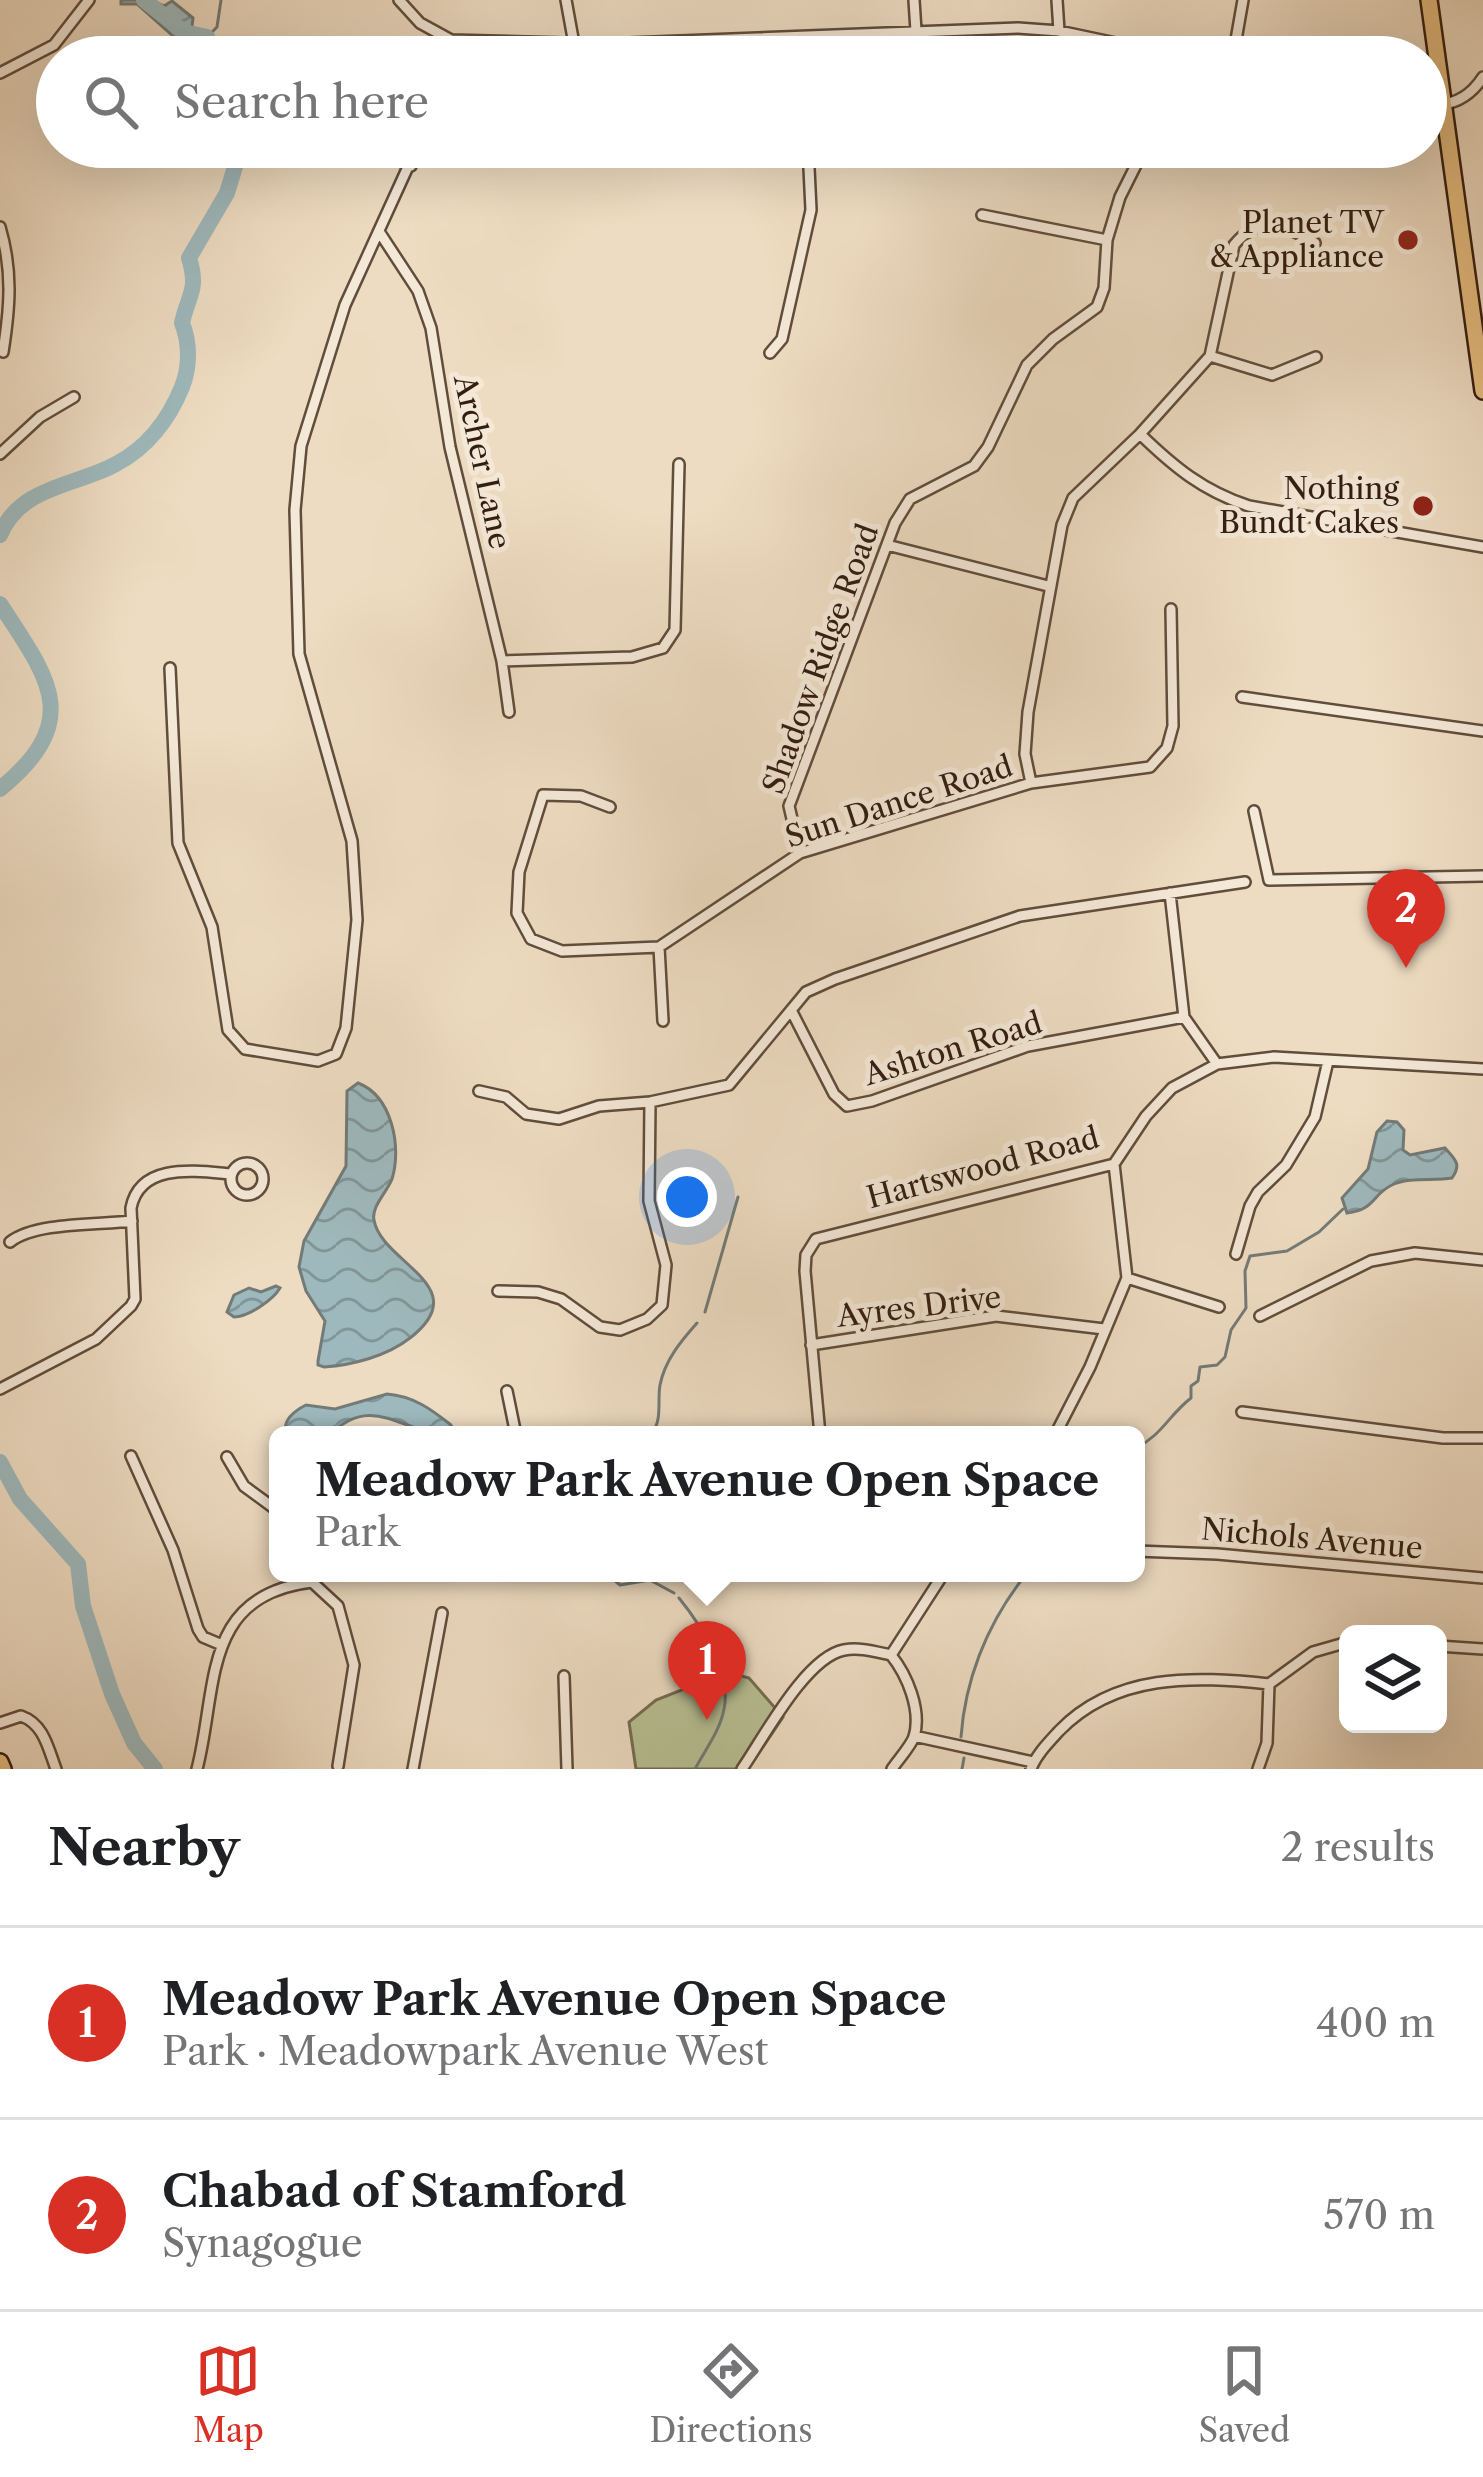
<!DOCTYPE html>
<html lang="en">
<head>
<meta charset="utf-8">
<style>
  :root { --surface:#fff; --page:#f2f2f2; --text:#202124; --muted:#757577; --line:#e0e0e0; --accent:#d93025 }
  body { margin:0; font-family:"Libre Caslon Text",serif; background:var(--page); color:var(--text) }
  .controls { position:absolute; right:36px; bottom:36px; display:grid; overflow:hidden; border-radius:18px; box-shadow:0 12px 48px #0002 }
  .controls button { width:108px; height:108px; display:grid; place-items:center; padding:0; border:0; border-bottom:3px solid var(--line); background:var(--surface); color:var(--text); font:60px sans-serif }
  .you { position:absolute; left:687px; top:1197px; width:42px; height:42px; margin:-30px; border:9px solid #fff; border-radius:50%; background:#1a73e8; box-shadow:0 0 0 18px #1a73e833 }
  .badge { display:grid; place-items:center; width:78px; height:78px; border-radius:50%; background:var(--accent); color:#fff; font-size:39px; font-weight:700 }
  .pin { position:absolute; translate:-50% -99px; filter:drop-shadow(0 3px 6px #0008) }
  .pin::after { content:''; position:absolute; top:63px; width:42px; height:36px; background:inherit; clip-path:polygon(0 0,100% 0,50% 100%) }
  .popup { position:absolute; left:269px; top:1426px; width:876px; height:156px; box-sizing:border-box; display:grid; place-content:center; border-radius:18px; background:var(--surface); filter:drop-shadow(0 3px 9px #0005); font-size:39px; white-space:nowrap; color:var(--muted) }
  .popup b { font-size:45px; color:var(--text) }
  .popup::after { content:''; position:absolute; left:50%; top:100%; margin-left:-24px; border:24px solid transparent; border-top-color:var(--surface) }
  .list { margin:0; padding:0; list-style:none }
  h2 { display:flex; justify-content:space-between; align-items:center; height:156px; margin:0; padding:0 48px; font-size:51px }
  h2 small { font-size:39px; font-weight:400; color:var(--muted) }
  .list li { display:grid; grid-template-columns:78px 1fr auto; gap:36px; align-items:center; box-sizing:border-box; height:192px; padding:0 48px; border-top:3px solid var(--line) }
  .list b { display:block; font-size:45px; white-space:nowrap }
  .list p { margin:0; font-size:39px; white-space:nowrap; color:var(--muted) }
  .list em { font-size:39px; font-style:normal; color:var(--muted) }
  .icon { flex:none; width:66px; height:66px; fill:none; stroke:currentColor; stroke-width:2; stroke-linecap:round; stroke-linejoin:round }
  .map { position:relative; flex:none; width:1483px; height:1769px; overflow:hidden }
  .search { position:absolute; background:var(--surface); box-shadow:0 12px 48px #0002; left:36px; right:36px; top:36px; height:132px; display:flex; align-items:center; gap:30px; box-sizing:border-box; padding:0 42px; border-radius:66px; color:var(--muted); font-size:45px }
  .sheet { height:540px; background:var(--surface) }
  nav { display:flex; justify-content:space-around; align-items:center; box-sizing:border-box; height:168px; border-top:3px solid var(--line); background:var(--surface); font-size:33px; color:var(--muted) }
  nav a { display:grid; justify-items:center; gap:6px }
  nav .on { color:var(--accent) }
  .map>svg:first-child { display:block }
</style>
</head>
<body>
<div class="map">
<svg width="1483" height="1769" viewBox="0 0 1483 1769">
  <defs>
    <pattern id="water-waves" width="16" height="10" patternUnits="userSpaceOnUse" patternTransform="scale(3)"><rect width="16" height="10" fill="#9eb9bd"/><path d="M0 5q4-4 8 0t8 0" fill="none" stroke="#819698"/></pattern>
  </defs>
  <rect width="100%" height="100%" fill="#eedcc2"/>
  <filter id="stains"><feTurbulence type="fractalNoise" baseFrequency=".00167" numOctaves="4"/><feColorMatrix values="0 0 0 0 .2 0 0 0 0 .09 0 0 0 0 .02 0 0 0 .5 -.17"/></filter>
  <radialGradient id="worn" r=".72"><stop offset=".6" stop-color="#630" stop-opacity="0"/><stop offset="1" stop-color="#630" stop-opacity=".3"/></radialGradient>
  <path fill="#b7c094" stroke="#746e52" stroke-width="3" d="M 727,1672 L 749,1678 L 783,1717 L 748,1769 L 636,1769 L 629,1722 L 656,1700 Z"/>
  <path fill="url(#water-waves)" stroke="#737b78" stroke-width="3" d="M 121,0 L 150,0 L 164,6 L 172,1 L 193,18 L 191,35 L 174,37 L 137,4 L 121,4 Z
    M 358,1083 C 392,1096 402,1147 392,1179 C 387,1192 371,1207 374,1220 C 381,1263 477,1286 410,1338 C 387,1356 353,1365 324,1367 L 318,1365 L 318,1361 L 325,1321 L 306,1291 L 299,1267 L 304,1241 L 346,1166 L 347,1091 Z
    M 1387,1121 L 1397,1122 L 1404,1130 L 1403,1150 L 1410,1155 L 1445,1148 C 1455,1159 1462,1164 1452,1178 C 1434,1181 1410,1177 1394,1184 C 1371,1194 1377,1209 1347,1213 L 1342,1198 L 1368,1169 L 1377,1132 Z
    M 276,1286 L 280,1288 C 273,1300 248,1317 234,1317 L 227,1312 L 234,1295 L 249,1288 L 261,1292 Z
    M 387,1394 C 413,1396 431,1409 451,1425 L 452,1434 C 407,1438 374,1390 330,1435 L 286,1435 C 282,1421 294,1411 306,1405 L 335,1409 Z"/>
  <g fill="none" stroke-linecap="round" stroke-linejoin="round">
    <path stroke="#737b78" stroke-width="3" d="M 207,37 L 217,27 L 221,0
      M 705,1312 L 738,1197
      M 651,1435 C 663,1419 657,1403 660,1385 C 665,1360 681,1341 697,1323
      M 1136,1448 C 1162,1435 1169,1415 1191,1398 L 1191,1386 L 1198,1381 L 1200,1367 L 1217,1365 L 1225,1357 L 1231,1330 L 1246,1308 L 1245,1271 L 1250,1256 L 1287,1251 L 1319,1232 L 1343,1209
      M 606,1573 L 620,1585 L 650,1580 L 674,1593
      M 679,1598 C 701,1625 732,1674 724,1709 C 720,1731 705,1750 695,1769
      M 961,1737 C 965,1681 986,1627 1020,1582 L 1020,1573
      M 962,1769 L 964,1758"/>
    <path stroke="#9eb9bd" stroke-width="16" d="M 144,0 L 184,32 L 207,37 L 217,57
      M 0,535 C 20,486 76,486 116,464 C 147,448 169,419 182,387 C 190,367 190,343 182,323 C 188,295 199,290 189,258 L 227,193 L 241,147
      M 0,604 C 49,679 84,720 0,789
      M 0,1462 L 20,1499 L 78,1564 L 83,1606 L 112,1694 L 134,1743 L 155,1769"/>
    <g stroke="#614d3c" stroke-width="14">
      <path id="minor" d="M 399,0 L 420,23 L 451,40 L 602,44 L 1018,28 L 1059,31 L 1182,57
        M 566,0 L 574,44
        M 914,0 L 916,31
        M 1057,0 L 1059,31
        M 802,37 L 803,57
        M 1233,57 L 1243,0
        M 0,73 L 54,45 L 89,0
        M 1426,103 C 1451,108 1470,97 1483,77
        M 369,147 L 411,166
        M 982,215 L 1107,240
        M 0,227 C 13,271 10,307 3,352
        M 380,233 L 418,291 L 431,328 L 450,447 L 502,661 L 509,712
        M 770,353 L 782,339 L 811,210 L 808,147
        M 1210,356 L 1272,375 L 1316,357
        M 1140,434 C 1174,467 1203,491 1249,506 L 1483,547
        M 0,454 L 40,417 L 74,397
        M 887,545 L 1048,586
        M 502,661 L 632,657 L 663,648 L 675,630 L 679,464
        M 170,668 L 178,843 L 212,927 L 228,1030 L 245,1049 L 318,1061 L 336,1054 L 346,1028 L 357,920 L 352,841 L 299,654 L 295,510 L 301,446 L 345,305 L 417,147
        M 1242,697 L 1483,731
        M 1031,783 L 1025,754 L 1028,712 L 1062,525 L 1073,498 L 1140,434 L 1210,356 L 1234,245 C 1259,214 1286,225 1315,243
        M 610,807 L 581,796 L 543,795 L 519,872 L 517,913 L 531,939 L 562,951 L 659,947 L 800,853 L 1031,783 L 1150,767 L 1167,748 L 1173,726 L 1171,609
        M 1254,811 L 1269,880 L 1483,876
        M 800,853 L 789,806 L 895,523 L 910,499 L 974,466 L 988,447 L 1027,365 L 1053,339 L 1097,307 L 1104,288 L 1107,240 L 1120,197 L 1145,147
        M 1170,893 L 1184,1017 L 1217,1064
        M 659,947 L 663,1021
        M 791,1010 L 834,1094 L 847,1106 L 872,1101 L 1028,1046 L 1184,1017
        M 479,1091 L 506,1097 L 526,1114 L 559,1119 L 599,1106 L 650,1102 L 729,1085 L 806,992 L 835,979 L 1020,916 L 1245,882
        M231 1179a16 16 0 1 1 32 0a16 16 0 1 1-32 0Z
        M 10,1242 C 35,1222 98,1225 132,1221
        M 1236,1254 L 1250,1206 L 1258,1192 L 1286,1165 L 1315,1117 L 1328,1061
        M 1127,1278 L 1219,1307
        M 498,1291 L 538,1292 L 561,1299 L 600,1327 L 620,1330 L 647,1319 L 662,1305 L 666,1265 L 649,1201 L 650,1102
        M 1260,1316 L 1371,1261 L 1415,1253 L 1483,1260
        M 811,1345 L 996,1316 L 1104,1329
        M 0,1389 L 96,1339 L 131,1306 L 135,1299 L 131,1208 C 140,1162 196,1171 231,1174
        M 507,1391 L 516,1435
        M 1242,1412 L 1443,1438 L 1483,1438
        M 820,1435 L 805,1271 L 806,1255 L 816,1239 L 1114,1164 L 1146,1116 L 1172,1088 L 1217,1064 L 1274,1057 L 1483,1069
        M 1055,1435 L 1090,1367 L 1127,1278 L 1114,1164
        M 131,1456 L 173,1550 L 198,1629 L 203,1637 L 222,1645
        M 227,1457 L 244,1486 L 278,1511
        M 1136,1551 L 1217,1554 L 1483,1578
        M 482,1573 L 482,1574
        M 312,1582 L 338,1606 L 354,1665 L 338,1766
        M 1438,1646 L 1483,1649
        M 891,1655 C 907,1675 922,1710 914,1737 C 910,1747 898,1760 892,1769
        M 891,1655 L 944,1573
        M 564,1676 L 567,1769
        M 1269,1684 L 1313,1652 L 1348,1642
        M 0,1723 L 21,1716 C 44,1724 48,1748 56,1769
        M 914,1736 L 1033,1762
        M 197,1769 C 218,1688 201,1595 312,1582 L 314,1573
        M 413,1769 L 442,1613
        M 742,1769 C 764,1737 806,1657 844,1650 C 860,1647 876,1652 891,1655
        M 1031,1769 C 1036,1755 1048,1743 1059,1731 C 1115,1673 1194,1676 1269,1684
        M 1258,1769 L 1267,1743 L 1269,1684"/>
    </g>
    <g stroke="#321d10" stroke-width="20">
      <path id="primary" d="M 1429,0 L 1483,391
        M 0,1762 L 3,1769"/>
    </g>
    <use href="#minor" stroke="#f4e8d7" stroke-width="9"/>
    <use href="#primary" stroke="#e7be81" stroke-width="15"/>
  </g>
  <g fill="#8f2418" stroke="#f4e8d7" stroke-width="4.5">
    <circle cx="1408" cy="240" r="12"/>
    <circle cx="1423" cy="506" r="12"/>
  </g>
  <g text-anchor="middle" stroke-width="10" stroke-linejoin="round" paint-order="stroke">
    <g font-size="30" fill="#321d10" stroke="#f4e8d7" text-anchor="end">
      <text x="1384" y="233">Planet TV<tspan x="1384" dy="34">&amp; Appliance</tspan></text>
      <text x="1399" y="499">Nothing<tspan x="1399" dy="34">Bundt Cakes</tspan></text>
    </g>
    <g font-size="30" fill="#321d10" stroke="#f4e8d7">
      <text transform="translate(482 462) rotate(78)" y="10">Archer Lane</text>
      <text transform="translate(821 659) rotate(-70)" y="10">Shadow Ridge Road</text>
      <text transform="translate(899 802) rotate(-18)" y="10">Sun Dance Road</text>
      <text transform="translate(953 1049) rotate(-17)" y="10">Ashton Road</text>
      <text transform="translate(983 1168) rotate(-15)" y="10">Hartswood Road</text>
      <text transform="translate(919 1307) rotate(-7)" y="10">Ayres Drive</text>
      <text transform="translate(1312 1539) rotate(5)" y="10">Nichols Avenue</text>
    </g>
  </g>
  <rect width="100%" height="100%" filter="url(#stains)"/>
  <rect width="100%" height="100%" fill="url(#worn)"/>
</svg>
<div class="controls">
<button><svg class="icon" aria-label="layers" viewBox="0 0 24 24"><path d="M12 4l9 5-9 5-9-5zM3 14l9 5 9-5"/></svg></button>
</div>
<div class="you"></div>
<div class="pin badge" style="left:707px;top:1720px">1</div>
<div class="popup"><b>Meadow Park Avenue Open Space</b>Park</div>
<div class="pin badge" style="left:1406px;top:968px">2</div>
<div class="search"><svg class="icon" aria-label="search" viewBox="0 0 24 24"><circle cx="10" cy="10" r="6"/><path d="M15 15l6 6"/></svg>Search here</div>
</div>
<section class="sheet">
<h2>Nearby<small>2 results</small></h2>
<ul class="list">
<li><span class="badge">1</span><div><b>Meadow Park Avenue Open Space</b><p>Park · Meadowpark Avenue West</p></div><em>400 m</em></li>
<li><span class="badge">2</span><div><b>Chabad of Stamford</b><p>Synagogue</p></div><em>570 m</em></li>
</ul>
</section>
<nav>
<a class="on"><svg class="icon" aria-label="map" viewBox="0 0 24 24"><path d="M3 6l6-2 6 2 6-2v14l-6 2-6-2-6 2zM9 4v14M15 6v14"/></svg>Map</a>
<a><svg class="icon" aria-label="directions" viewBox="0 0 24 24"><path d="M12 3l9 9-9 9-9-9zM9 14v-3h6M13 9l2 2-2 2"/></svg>Directions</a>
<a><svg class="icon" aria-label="saved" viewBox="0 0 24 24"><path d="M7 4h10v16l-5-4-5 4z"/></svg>Saved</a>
</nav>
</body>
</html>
